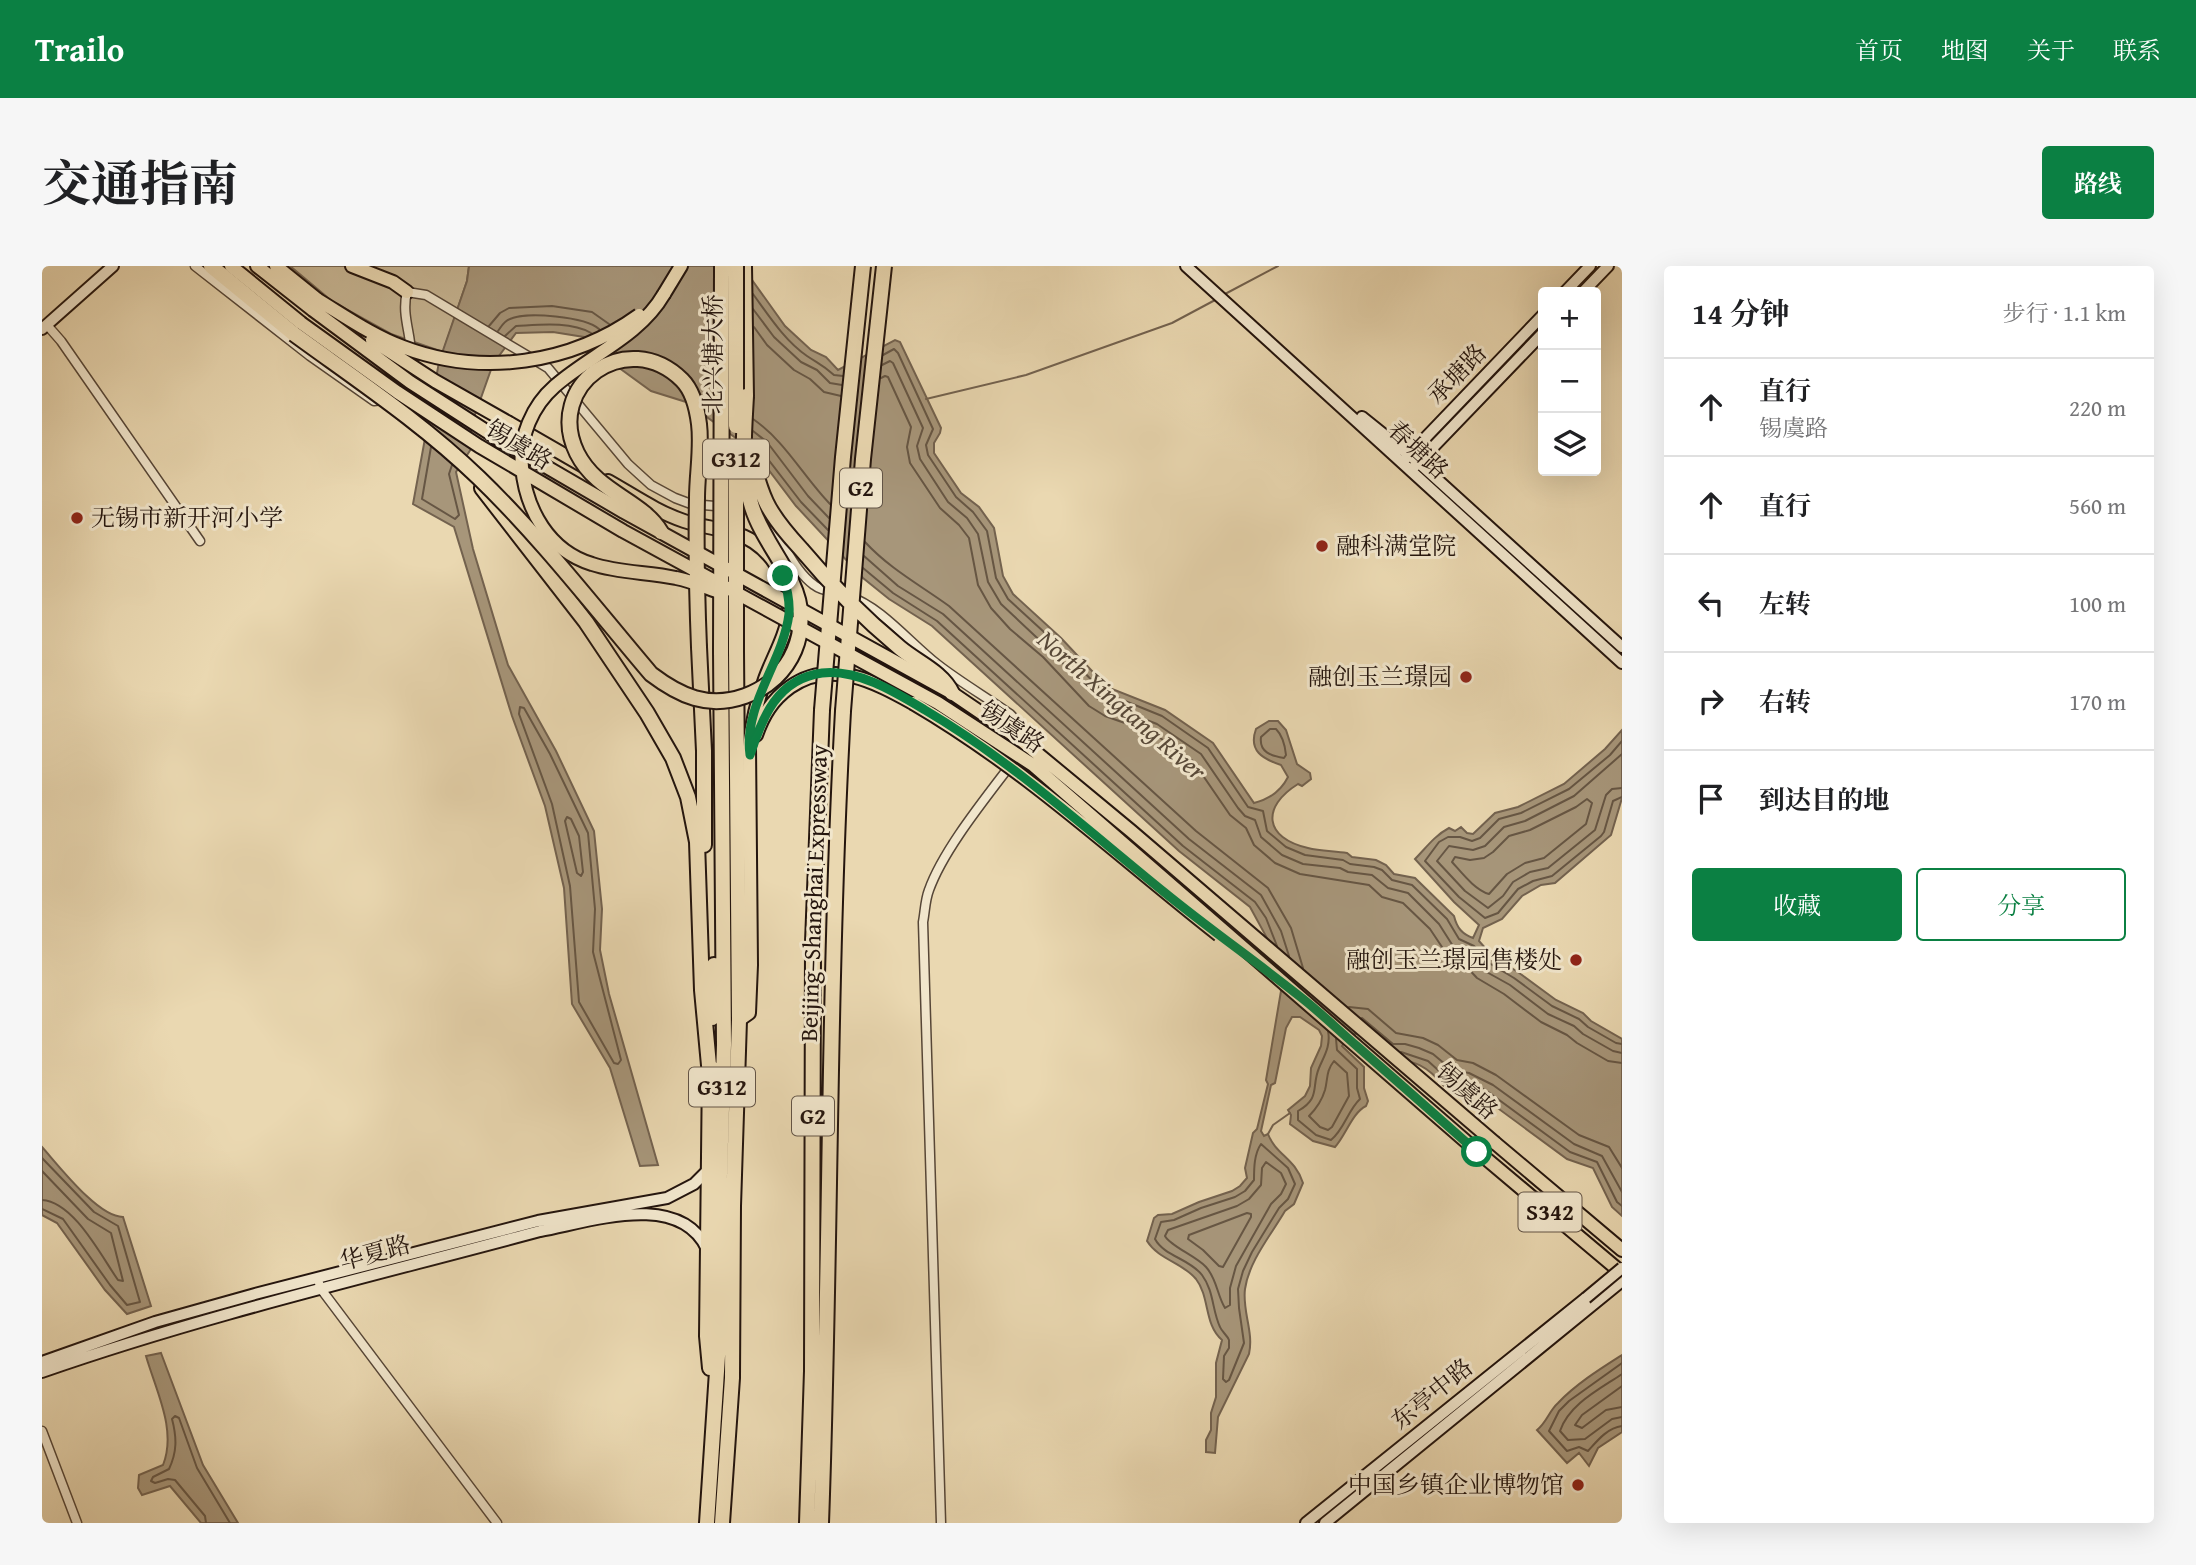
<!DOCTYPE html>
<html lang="zh">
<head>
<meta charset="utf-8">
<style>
  :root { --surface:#fff; --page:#f6f6f6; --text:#202124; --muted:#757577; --line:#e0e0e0; --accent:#0b8043 }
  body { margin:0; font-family:"Gentium Book Plus","Noto Serif SC",serif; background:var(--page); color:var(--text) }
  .controls { position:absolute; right:21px; top:21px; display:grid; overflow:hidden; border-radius:7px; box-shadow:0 7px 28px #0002 }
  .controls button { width:63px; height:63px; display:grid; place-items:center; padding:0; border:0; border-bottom:2px solid var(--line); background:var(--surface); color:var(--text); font:35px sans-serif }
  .stop { position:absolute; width:21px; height:21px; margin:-16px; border:5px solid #0b8043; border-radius:50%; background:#fff }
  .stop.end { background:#0b8043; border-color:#fff; box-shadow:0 2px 7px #0008 }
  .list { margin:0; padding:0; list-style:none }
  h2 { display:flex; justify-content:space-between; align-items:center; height:91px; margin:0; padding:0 28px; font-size:30px }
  h2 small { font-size:23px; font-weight:400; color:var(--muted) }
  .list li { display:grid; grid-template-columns:46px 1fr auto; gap:21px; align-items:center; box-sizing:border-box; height:98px; padding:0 28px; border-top:2px solid var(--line) }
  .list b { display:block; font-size:26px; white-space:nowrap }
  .list p { margin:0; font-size:23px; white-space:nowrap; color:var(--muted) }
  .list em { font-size:23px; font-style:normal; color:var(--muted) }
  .actions { display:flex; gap:14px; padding:21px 28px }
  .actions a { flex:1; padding:16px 0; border:2px solid var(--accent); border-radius:7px; text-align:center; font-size:24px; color:var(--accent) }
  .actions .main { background:var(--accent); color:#fff }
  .icon { flex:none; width:38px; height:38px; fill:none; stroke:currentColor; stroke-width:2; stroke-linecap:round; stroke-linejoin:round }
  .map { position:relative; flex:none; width:1580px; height:1257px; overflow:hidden; border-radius:7px }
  header { display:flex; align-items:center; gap:42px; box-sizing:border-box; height:98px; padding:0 35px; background:var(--accent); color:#fff }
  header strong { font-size:33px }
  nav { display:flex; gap:38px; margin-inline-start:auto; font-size:24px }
  .intro { display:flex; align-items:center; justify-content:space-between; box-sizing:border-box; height:168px; padding:0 42px }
  h1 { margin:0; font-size:49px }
  .button { padding:18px 32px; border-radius:7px; background:var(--accent); color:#fff; font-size:24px; font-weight:700 }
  main { display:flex; gap:42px; padding:0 42px }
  aside { flex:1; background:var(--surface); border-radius:7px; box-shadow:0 7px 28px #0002 }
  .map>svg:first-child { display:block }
</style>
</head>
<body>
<header>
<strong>Trailo</strong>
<nav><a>首页</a><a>地图</a><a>关于</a><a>联系</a></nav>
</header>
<div class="intro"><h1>交通指南</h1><a class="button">路线</a></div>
<main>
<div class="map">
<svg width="1580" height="1257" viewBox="0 0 1580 1257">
  <rect width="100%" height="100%" fill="#ead8b1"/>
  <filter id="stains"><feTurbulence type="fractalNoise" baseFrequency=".00286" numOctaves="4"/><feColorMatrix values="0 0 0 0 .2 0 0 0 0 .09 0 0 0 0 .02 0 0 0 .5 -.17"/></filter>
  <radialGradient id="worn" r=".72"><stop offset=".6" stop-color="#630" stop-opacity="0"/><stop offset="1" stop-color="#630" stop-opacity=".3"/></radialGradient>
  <path fill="#c8b795" stroke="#766652" stroke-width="2" d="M 248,0 L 427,0 L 425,15 L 401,86 L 349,68 L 291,36 Z"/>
  <path fill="#a7967a" stroke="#73624f" stroke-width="2" d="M 427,0 L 700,0 L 743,60 L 769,84 L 784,91 L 796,104 L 853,74 L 858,76 L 899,162 L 898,167 L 892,177 L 892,187 L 919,227 L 937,241 L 952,262 L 961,310 L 971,328 L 1019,372 L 1065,421 L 1123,444 L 1171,477 L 1212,537 C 1228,533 1239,525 1246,511 L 1239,499 C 1221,493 1206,485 1214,463 L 1227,455 L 1236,455 L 1244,464 L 1255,498 L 1268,507 L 1269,513 L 1260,520 L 1256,518 C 1219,541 1222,572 1266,582 C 1278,585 1292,585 1305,587 L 1310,591 L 1334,594 L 1344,599 L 1352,608 L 1373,612 L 1412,650 C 1415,662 1420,668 1431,672 L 1437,659 L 1412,636 L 1373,593 C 1384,582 1392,570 1407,562 L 1413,565 L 1419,561 L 1425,567 L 1431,568 L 1453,547 L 1476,541 L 1522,518 L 1563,483 L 1580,464 L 1580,532 L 1569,569 L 1513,617 L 1499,619 L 1480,630 L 1460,653 L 1441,662 L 1437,675 L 1451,691 L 1476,706 L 1514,734 L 1541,747 L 1549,755 L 1580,773 L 1580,950 L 1570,941 L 1551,902 L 1525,893 L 1442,832 L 1422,822 L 1402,820 C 1387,802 1371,791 1348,796 L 1316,767 L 1306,770 L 1300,780 L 1322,801 L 1322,822 L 1326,835 L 1324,840 C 1310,847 1304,869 1293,881 L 1271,875 L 1248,858 L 1249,849 L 1246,844 L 1263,830 L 1268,820 L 1269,802 L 1279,780 L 1280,770 L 1277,764 L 1258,751 L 1250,751 L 1244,762 L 1233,817 L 1229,819 L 1219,865 L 1222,870 L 1226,868 C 1234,889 1253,892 1261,917 L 1252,938 L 1243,945 C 1229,969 1207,995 1203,1023 C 1200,1045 1212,1066 1207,1088 L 1176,1151 L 1173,1187 L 1164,1186 L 1164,1174 L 1169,1164 L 1169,1147 L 1174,1131 L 1174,1097 L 1180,1074 C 1162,1059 1168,1031 1154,1013 C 1140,996 1117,994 1105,975 L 1112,952 L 1116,949 L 1130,948 L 1157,936 L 1190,925 L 1198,920 L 1205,912 L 1203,902 L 1211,867 L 1215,863 L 1226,818 L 1224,814 L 1239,725 L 1225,672 L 1208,641 L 1137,585 L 890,360 L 847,333 L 821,312 L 754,240 L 713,186 L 644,136 L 609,125 L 569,96 L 542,71 L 511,66 L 474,67 L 451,98 L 429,160 L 429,183 L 414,206 L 431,283 L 466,399 L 514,485 L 552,565 L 560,643 L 558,684 L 567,728 L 616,899 L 598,900 L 568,802 L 530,738 L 522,622 L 503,540 L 470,450 L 412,261 L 371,238 L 397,96 L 425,15 Z
    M 0,881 C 17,900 56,951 81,951 L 109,1040 L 85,1048 L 63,1024 L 15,957 L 0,949 Z
    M 119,1087 L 161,1199 L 196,1257 L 159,1257 L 128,1220 L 100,1229 L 96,1222 L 97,1209 L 121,1199 C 135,1164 114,1125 104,1090 Z
    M 1580,1089 L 1580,1166 L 1556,1182 L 1547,1200 L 1537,1187 L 1525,1197 L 1495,1164 C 1505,1156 1507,1145 1516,1137 C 1534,1118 1558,1103 1580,1089 Z"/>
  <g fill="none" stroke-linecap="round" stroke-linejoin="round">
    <path stroke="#665644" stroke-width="2" d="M 711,28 C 727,50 743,75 765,90 C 777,98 781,99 792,109 L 801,110
      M 711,43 L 732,71 L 759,96 L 775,104 L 788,117 L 800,119
      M 447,60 L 458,47 L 467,42 L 510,40 L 550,46 L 567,58
      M 712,61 L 725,79 L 752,104 L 768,113 L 782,126 L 799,130
      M 456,65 C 459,61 462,55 468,53 C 484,45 544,51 557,63
      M 463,70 L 474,60 C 496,59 528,55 549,67
      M 841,89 L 852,83 L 856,87 L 891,163 L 884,179 L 886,189 L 914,231 L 931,246 L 945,265 L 954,312 L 966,333 L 1014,377 L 1061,426 L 1120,450 L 1166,482 L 1206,541 L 1221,545 L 1225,565 L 1244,581 L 1263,589 L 1301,594 L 1308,598 L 1332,601 L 1340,604 L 1350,614 L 1370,619 L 1405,653 L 1417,673 L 1432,680 L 1447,697 L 1472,712 L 1510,740 L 1537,753 L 1546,761 L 1574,777 L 1580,778
      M 840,99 L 848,95 L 851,97 L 881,162 L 875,180 L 878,193 L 906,236 L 925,252 L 936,268 L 946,316 L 959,338 L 1008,384 L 1056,433 L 1068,440 L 1115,458 L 1159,488 L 1196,542 L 1203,550 L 1213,554 L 1219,571 L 1240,589 L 1261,598 L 1298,602 L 1306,606 L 1330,609 L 1346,622 L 1366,627 L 1397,658 L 1411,680 L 1427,688 L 1441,704 L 1468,719 L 1506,748 L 1532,760 L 1541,768 L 1571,785 L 1580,787
      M 839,112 L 843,110 L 846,111 L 869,161 L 865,181 L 868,197 L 898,242 L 917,259 L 927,272 L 936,319 L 949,342 L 968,363 L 1001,391 L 1047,440 L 1063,450 L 1111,467 L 1151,495 L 1188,549 L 1204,562 L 1212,579 L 1233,597 L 1258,608 L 1327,619 L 1340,631 L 1361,637 L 1388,663 L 1404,687 L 1421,697 L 1435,712 L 1462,728 L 1499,756 L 1525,769 L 1535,777 L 1566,795 L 1580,797
      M 711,153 C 743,175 761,210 788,238
      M 711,165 L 725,176 L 766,230 L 787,252
      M 715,179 L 759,236 L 786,264
      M 389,181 L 380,233 L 413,253 L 417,249 L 407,208 L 410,199
      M 823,276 C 848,303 878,319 907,340 L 1154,565 L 1226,622 L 1249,662 L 1261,702
      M 822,290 L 856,320 L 901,348 L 1147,573 L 1219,629 L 1239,665 L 1247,690
      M 821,302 L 851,327 L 895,355 L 1141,580 L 1213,636 L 1224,652 L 1235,680
      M 478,441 L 482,442 L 508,488 L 546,567 L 553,643 L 551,686 L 579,794 L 576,798 L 572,797 L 537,736 L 528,620 L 510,538 L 477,448 Z
      M 1228,463 L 1234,463 C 1241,470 1243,479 1244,489 L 1242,492 C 1229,490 1217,486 1219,471 Z
      M 1580,475 L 1568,489 L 1527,523 L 1479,547 L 1457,553 L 1438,572 L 1430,575 L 1418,571 L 1406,571 L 1397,576 L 1383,595 L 1417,631 L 1443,652 L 1456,647 L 1476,623 L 1491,615 L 1510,610 L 1559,570 L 1562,566 L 1571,535 L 1580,531
      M 1580,488 L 1532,530 L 1483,555 L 1462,561 L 1443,580 L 1431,584 L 1407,580 L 1395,595 L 1423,625 L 1446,642 L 1461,630 L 1471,616 L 1488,606 L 1506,602 L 1553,564 L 1564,529 L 1570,523 L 1580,522
      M 1545,533 L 1550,537 L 1544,558 L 1502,592 L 1483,597 L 1465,608 L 1447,628 C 1433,624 1420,607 1410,596 L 1413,591 L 1428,594 L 1442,592 L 1451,586 L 1467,570 L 1488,564 L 1534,541 Z
      M 525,551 L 529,553 L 537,570 L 541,606 L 539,610 L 535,607 L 523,555 Z
      M 1307,741 L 1326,743 L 1354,767 L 1381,772 L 1396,779 L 1415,794 L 1431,797 L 1454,809 L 1537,869 L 1567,881 L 1580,902
      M 1320,752 L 1351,778 L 1363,778 L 1377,782 L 1391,788 L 1410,804 L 1427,807 L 1451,819 L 1532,878 L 1560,890 L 1580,926
      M 1286,765 C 1289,780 1282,790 1277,802 C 1269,821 1279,832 1256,845 L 1256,854 L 1274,869 L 1289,874 C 1302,864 1306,844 1318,833 L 1315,822 L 1315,803 L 1295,784 L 1294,773
      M 1359,786 L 1386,795 L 1406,813 L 1425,815 L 1445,825 L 1528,886 L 1555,896 L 1575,936 L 1580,940
      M 1292,795 L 1305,807 L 1307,830 L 1290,861 L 1286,864 L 1278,861 L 1267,850 C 1274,843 1280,834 1283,824 C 1286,812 1284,805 1292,795 Z
      M 1219,878 L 1246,902 L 1253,918 L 1246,933 L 1237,942 L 1210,986 L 1201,1005 L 1196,1023 L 1197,1042 L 1202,1077 L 1187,1114 L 1184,1116 L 1181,1113 L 1182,1090 L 1187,1082 L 1187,1074 C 1185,1069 1180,1066 1178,1061 C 1170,1044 1172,1025 1160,1009 C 1148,993 1122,990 1113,973 L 1119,956 L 1132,954 L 1159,942 L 1193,931 L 1203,925 L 1212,914 C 1212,903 1212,888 1219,878 Z
      M 0,892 L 52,946 L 76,960 L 98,1036 L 85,1039 L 68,1019 L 21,953 L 0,943
      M 1224,896 L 1239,907 L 1244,918 L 1239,928 L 1229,938 L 1194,1000 L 1188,1022 L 1188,1039 L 1183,1042 C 1175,1029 1175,1013 1164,1001 C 1154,990 1128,980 1123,970 L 1126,964 L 1195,940 L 1207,933 L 1219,919 L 1220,902 Z
      M 0,905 L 46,953 L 69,967 L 81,1015 L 76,1014 C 59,990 32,936 0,934
      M 1205,947 L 1209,948 L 1209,951 L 1181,1001 L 1177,1000 L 1161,984 L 1146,973 L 1147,969 Z
      M 1580,1097 L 1527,1135 L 1517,1145 L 1507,1165 L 1525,1185 L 1537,1181 L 1546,1185 C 1555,1175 1565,1162 1580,1160
      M 1580,1108 C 1558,1123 1527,1138 1518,1165 L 1526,1174 L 1543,1173 L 1570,1153 L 1580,1151
      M 1580,1120 L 1540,1149 L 1533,1159 L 1540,1162 L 1564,1144 L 1580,1141
      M 164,1257 L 163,1250 L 133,1214 L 126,1213 L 113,1217 L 109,1215 L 111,1211 L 127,1203 C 135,1186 135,1172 130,1153 L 133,1150 L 137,1152 L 155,1202 L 188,1257"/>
    <path stroke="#73624f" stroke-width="2" d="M 1183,28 L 1236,0
      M 884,133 L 984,109 L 1130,57 L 1175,33
      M 1226,868 L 1231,859 L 1248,847"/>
    <g stroke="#564637" stroke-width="11">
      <path id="street" d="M 153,0 L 268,90 L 332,135 C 342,134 347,129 355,121 C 385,89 356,61 365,26 L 384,29 L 506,102 L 586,198 L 609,219 L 633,232 L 649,238 L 697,242
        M 5,59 L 19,75 L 158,275
        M 713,246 C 740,264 746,300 772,319 C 777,323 785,325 792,326
        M 808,331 C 838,340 869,378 895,398 C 918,416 944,431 968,448 C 978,458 983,466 982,481 C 953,521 903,579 887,624 C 883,634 883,646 881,656 L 899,1257
        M 276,1014 L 279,1023 L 455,1257
        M 0,1165 L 35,1257"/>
    </g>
    <g stroke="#24150e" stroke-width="14">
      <path id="secondary" d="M 1144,0 L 1580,397
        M 1523,26 L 1548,0
        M 1541,26 L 1566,0
        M 0,63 L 71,0
        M 1320,151 L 1376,196 L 1580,381
        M 1364,192 L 1501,49
        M 1372,201 L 1501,67
        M 0,1096 L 113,1056 L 213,1028 L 496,955 L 625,932 L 652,918 L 667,903
        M 0,1106 C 163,1049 331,1010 498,965 C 548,956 637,924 665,983
        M 1264,1257 L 1544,1032
        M 1283,1257 L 1580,1015"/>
    </g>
    <g stroke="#24150e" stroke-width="16">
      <path id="primary" d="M 189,0 L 259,57
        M 215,0 L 271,44
        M 234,0 L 276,34
        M 310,0 L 351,16 L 365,26
        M 622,28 L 639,0
        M 467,157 L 545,202
        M 566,215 C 591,229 615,246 642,255 C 659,261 678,262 695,268 C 727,278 750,314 747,347 C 744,370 731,391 723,413 C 715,435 710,457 707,481 L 709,699 L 707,747 L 697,754
        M 714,469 C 721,449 730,434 748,421 C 789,392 833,416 871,437
        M 1453,877 L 1580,984
        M 1435,885 L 1580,1007"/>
    </g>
    <g stroke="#24150e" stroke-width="18">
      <path id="highway" d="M 169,0 L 252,68
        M 702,0 L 704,130
        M 440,222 L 544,356 L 605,447 L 631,492 L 646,531 L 655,576 L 660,724 L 668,810
        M 657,381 L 662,485 L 662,579
        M 670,752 L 672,699
        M 668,800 L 665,1070 L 668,1102
        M 665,1257 L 677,1075 L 677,940 L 682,779 L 679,385
        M 680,1257 L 690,1112 L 691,940 L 697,754 L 694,385
        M 765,1257 L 770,1105 L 771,676 L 780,444
        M 779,1257 C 789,986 786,715 801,445"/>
    </g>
    <use href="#street" stroke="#f1e6cc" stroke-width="8"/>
    <use href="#secondary" stroke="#f1e6cc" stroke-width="10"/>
    <use href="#primary" stroke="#ead8b1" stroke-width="12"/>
    <use href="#highway" stroke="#ead8b1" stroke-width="14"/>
    <g stroke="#24150e" stroke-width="14" stroke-linecap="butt">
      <path id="secondary-bridge" d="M 1544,1032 L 1580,1002"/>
    </g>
    <g stroke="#24150e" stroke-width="16" stroke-linecap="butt">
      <path id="primary-bridge" d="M 622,28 C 597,71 548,89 513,120 C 490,140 477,171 480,201 C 484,244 507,285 550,298 C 577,307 607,306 634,312 C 650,315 665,322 680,327
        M 276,34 C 304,51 331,70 361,81 C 440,111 529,98 597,49
        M 271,44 L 368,116 L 455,172 L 582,246 L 910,427 L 979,474 L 1089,565 L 1453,877
        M 259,57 L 355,126 L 437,180 L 581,265 L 896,437 L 991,499 L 1435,885
        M 330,74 L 393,115 L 467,157
        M 871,437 C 984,503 1075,589 1177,669"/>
    </g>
    <g stroke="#24150e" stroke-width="18" stroke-linecap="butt">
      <path id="highway-bridge" d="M 694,0 L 694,160
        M 252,68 C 315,114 380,157 437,212 C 499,272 553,342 609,408 C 638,430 666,443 703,430 C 750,413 772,363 750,317 C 738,291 719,269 710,241 C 698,205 702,168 704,130
        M 708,184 C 712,202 716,219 724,236 C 732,253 746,269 759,283 C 789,319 822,352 858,382 C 876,397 900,406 910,427
        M 619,266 C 600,234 555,227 535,187 C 502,119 585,60 640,114 C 651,125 655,142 657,158 C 660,182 655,208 655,232 C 654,282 655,332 657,381
        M 679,385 L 680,0
        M 694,385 L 694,201
        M 780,444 L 801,191 L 821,0
        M 801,445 L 821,193 L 842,0"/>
    </g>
    <use href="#secondary-bridge" stroke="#f1e6cc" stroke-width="10"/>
    <use href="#primary-bridge" stroke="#ead8b1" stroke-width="12"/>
    <use href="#highway-bridge" stroke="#ead8b1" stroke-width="14"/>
  </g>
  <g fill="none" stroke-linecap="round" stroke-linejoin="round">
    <path stroke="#0b8043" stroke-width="9" d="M 741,310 C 745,322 748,334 747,348 C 741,396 701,439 708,489 C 720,452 735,413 780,407 C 816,403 853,426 883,444 C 971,496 1043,562 1122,626 C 1166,662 1212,694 1256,729 C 1277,745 1296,764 1316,781 C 1356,816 1396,851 1435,886"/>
  </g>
  <g fill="#8f2418" stroke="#f1e6cc" stroke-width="2.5">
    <circle cx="35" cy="252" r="7"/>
    <circle cx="1280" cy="280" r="7"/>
    <circle cx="1424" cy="411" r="7"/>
    <circle cx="1534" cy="694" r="7"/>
    <circle cx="1536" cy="1219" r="7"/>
  </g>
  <g text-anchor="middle" stroke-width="6" stroke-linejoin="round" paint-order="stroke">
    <g fill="#f1e6cc" stroke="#625447" stroke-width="2">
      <rect x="661" y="173.5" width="66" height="39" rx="5"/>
      <rect x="798" y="202.5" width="42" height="39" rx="5"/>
      <rect x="647" y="801.5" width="66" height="39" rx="5"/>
      <rect x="750" y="830.5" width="42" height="39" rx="5"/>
      <rect x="1476.5" y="926.5" width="63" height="39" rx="5"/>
    </g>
    <g font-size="23" font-weight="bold" fill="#24150e">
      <text x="694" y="201">G312</text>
      <text x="819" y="230">G2</text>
      <text x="680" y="829">G312</text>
      <text x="771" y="858">G2</text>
      <text x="1508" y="954">S342</text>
    </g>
    <g font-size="24" fill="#24150e" stroke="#f1e6cc">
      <text transform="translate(671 88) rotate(-90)" y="8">北兴塘大桥</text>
      <text transform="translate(1415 108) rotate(-46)" y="8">承塘路</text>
      <text transform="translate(477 179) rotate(31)" y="8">锡虞路</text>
      <text transform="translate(1376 184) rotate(43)" y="8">春塘路</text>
      <text transform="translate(970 461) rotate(34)" y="8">锡虞路</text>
      <text transform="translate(772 627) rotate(-88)" y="8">Beijing–Shanghai Expressway</text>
      <text transform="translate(1425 825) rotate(41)" y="8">锡虞路</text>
      <text transform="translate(333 987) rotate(-15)" y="8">华夏路</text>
      <text transform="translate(1390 1128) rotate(-39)" y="8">东亭中路</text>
    </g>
    <g font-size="24" fill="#24150e" stroke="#f1e6cc" text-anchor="end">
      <text x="49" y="260" text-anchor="start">无锡市新开河小学</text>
      <text x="1294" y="288" text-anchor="start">融科满堂院</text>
      <text x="1410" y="419">融创玉兰璟园</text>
      <text x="1520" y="702">融创玉兰璟园售楼处</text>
      <text x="1522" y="1227">中国乡镇企业博物馆</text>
    </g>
    <g font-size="26" font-style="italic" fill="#584939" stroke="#f1e6cc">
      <text transform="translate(1080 439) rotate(41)" y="9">North Xingtang River</text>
    </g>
  </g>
  <rect width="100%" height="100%" filter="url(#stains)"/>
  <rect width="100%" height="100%" fill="url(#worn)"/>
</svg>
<div class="controls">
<button>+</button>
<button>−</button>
<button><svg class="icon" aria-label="layers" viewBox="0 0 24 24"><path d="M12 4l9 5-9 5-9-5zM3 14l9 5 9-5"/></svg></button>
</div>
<div class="stop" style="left:1435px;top:886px"></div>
<div class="stop end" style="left:741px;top:310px"></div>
</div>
<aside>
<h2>14 分钟<small>步行 · 1.1 km</small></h2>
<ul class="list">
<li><svg class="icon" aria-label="ahead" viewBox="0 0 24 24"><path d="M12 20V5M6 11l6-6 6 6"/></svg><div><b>直行</b><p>锡虞路</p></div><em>220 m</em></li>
<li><svg class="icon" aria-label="ahead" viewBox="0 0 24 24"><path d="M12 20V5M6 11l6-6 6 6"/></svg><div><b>直行</b></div><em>560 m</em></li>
<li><svg class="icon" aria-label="left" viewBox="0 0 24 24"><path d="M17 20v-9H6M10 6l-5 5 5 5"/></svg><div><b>左转</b></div><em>100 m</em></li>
<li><svg class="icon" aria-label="right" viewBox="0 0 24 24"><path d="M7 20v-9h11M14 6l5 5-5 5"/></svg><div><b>右转</b></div><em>170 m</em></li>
<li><svg class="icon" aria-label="arrive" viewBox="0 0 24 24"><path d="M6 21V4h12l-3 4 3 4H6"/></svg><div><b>到达目的地</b></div></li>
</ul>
<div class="actions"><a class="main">收藏</a><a>分享</a></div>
</aside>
</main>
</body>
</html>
